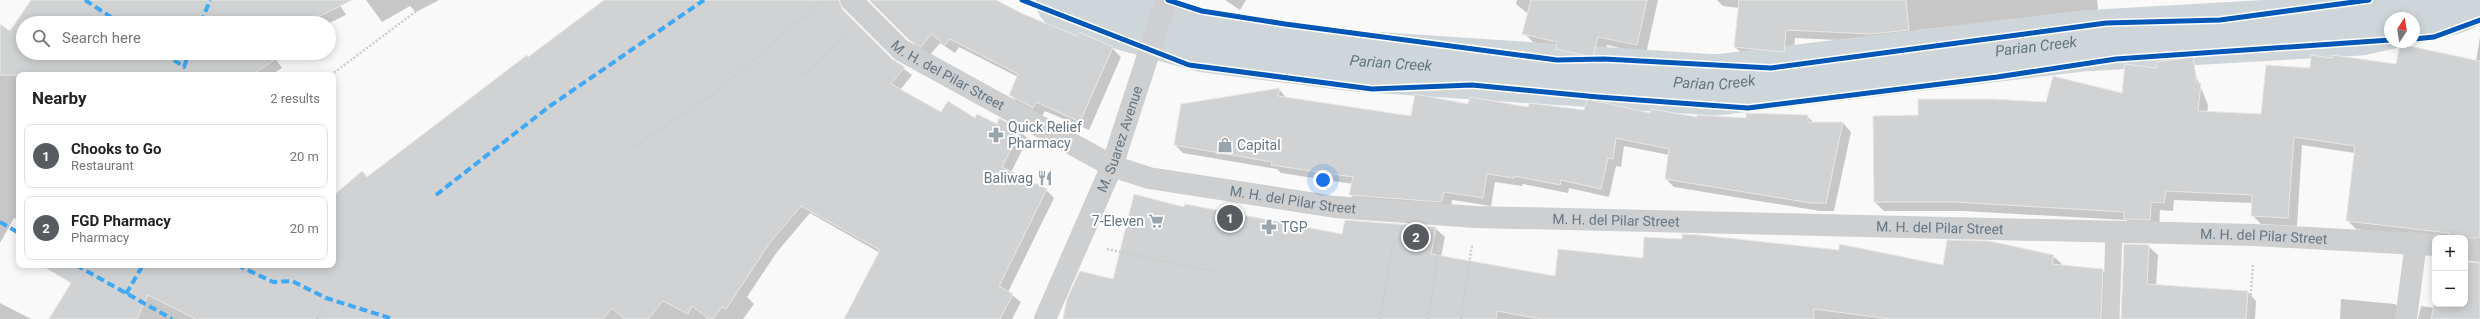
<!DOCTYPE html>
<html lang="en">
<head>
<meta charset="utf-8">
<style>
  :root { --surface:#fff; --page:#f6f6f6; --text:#222; --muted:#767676; --line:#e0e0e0; --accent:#585c60 }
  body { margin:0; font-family:Roboto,sans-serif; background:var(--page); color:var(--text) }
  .controls { position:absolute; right:12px; bottom:12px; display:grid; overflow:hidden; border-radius:8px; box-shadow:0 2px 10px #0003 }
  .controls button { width:36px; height:36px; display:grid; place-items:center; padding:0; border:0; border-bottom:1px solid var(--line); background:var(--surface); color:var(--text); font:20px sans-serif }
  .compass { position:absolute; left:2384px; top:12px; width:36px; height:36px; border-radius:50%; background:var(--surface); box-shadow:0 2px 10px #0003; rotate:12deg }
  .you { position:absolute; left:1323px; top:180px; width:14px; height:14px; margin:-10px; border:3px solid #fff; border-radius:50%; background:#1a73e8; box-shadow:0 0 0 6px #1a73e833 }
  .badge { display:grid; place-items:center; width:26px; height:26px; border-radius:50%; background:var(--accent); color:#fff; font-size:13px; font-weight:700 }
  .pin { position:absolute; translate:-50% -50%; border:2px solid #fff; box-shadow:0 1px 4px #0006 }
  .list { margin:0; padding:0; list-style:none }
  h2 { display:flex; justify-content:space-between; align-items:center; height:52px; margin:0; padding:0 16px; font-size:17px }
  h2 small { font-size:13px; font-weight:400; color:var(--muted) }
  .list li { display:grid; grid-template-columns:26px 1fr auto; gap:12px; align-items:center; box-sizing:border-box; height:64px; margin:0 8px 8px; padding:0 8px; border:1px solid var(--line); border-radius:8px }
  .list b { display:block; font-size:15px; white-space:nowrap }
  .list p { margin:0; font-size:13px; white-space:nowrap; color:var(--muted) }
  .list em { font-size:13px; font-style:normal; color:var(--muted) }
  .icon { flex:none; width:22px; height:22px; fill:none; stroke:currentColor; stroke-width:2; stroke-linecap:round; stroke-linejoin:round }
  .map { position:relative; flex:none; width:2480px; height:319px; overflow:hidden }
  .search { position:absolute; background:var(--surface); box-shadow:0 2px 10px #0003; left:16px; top:16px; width:320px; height:44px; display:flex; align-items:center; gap:10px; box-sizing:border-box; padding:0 14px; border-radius:22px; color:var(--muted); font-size:15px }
  .panel { position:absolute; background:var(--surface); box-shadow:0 2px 10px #0003; left:16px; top:72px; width:320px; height:196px; border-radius:8px }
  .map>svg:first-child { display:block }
</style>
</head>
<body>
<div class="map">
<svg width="2480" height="319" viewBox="0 0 2480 319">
  <rect width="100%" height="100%" fill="#f9f9f9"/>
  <path fill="#0003" d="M 32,0 L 337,0 L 346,15 L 329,23 L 23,23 L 23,53 L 271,53 L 282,68 L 271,75 L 19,75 L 19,220 L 14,218 L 0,243 L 0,25 L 10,32 Z
    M 366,0 L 439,0 L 416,12 L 410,6 L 382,22 Z
    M 611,0 L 829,0 L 892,60 L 912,75 L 900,90 L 942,113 L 975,119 L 1020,131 L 1028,139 L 1011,172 L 1046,190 L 1054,198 L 1008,292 L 1021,302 L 1012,319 L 847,319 L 880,253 L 810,213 L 777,252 L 747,297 L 754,304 L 743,319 L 51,319 L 72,284 L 67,280 L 76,265 L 333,265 L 333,198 L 368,178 Z
    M 870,0 L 994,0 L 1023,15 L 1077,37 L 1112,48 L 1121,57 L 1089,130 L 1045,111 L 1042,116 L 1019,104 L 1010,95 L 1018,77 L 959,47 L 955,53 L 940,43 L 930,55 L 919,49 Z
    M 1225,0 L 1246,0 L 1240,10 Z
    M 1517,0 L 1658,0 L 1646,54 L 1607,45 L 1602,66 L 1566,58 L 1557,48 L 1533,42 L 1524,33 L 1528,14 L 1516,4 Z
    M 1717,0 L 2097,0 L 2099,18 L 2006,30 L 1998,22 L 1917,30 L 1918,39 L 1881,42 L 1795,38 L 1793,60 L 1745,56 L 1735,47 L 1739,8 L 1723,6 Z
    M 2348,0 L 2369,0 L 2352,4 Z
    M 2480,37 L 2480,246 L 2465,249 L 2465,238 L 2435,239 L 2356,229 L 2347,220 L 2355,153 L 2302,145 L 2297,226 L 2261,224 L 2252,215 L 2253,203 L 2174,200 L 2173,211 L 2160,210 L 2159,229 L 2134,228 L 2126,220 L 1963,211 L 1884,211 L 1875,202 L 1919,116 L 2123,94 L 2157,69 L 2193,68 L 2208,105 L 2207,114 L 2262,115 L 2310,69 L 2332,59 L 2397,65 L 2476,61 Z
    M 1279,89 L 1287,99 L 1412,117 L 1469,105 L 1651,114 L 1697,118 L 1747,119 L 1807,116 L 1814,123 L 1843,123 L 1851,132 L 1834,211 L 1820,211 L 1674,187 L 1666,179 L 1669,155 L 1624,146 L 1621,167 L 1616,166 L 1609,197 L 1569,188 L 1568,193 L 1523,184 L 1522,186 L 1495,182 L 1491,206 L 1452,200 L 1451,209 L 1359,204 L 1351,195 L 1353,184 L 1281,173 L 1277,169 L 1183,153 L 1175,145 Z
    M 1185,208 L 1343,235 L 1435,228 L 1445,237 L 1441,257 L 1556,277 L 1644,259 L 1944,266 L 2053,256 L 2063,265 L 2102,270 L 2112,279 L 2110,319 L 1064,319 L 1114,280 Z
    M 2148,246 L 2158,255 L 2156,286 L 2247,291 L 2256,301 L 2255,319 L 2122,319 Z
    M 2465,262 L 2476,264 L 2480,268 L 2480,319 L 2418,319 L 2421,306 L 2435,308 L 2436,304 L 2465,304 Z
    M 2341,299 L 2395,304 L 2404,313 L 2403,319 L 2340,319 Z
    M 0,303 L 31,319 L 0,319 Z"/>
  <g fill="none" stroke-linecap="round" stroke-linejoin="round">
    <path stroke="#ced6d9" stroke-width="61" id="s1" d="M 1066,0 L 1075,6 L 1205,42 L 1355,61 L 1716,85 L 2082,41 L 2360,25 L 2452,4 L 2461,0"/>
  </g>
  <path fill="#d0d2d3" stroke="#e8e8e8" d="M 31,0 L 352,0 L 306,23 L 23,23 L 23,53 L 270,53 L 274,60 L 252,75 L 0,75 L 0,24 L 10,31 Z
    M 604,0 L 839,0 L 842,9 L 892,59 L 905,67 L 891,84 L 941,112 L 948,101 L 975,118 L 977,114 L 997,124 L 999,118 L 1021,130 L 1002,167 L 1047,189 L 999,286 L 1013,294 L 1000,319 L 844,319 L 880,250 L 801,206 L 769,244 L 726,309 L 722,307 L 713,319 L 709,319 L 692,306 L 688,314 L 663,301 L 648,319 L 625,319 L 612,308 L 603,319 L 196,319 L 148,295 L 137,319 L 49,319 L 71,283 L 41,265 L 333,265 L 333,196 L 362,171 L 367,177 L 527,55 L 528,57 Z
    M 869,0 L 996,0 L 1023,14 L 1077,36 L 1079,32 L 1113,47 L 1080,122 L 1036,102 L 1033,108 L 1009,95 L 1018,74 L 950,39 L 945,45 L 931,34 L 921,47 L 909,40 Z
    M 1531,0 L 1647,0 L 1637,45 L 1598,37 L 1593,57 L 1556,49 L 1557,42 L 1522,34 Z
    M 1739,0 L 1906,0 L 1909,30 L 1871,34 L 1786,30 L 1784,52 L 1734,47 Z
    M 2400,44 L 2480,61 L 2480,238 L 2448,238 L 2449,233 L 2346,221 L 2355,146 L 2294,137 L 2288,218 L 2251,216 L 2252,195 L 2166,191 L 2164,203 L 2151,202 L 2150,220 L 2124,219 L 2124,212 L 1954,202 L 1874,202 L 1873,116 L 1918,115 L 1918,99 L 1991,99 L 2046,102 L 2053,76 L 2122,93 L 2125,64 L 2156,68 L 2157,62 L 2193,57 L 2197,83 L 2201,83 L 2198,111 L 2261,114 L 2266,65 L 2310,68 L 2311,55 L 2332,58 L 2332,55 L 2396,64 Z
    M 1280,88 L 1278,96 L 1411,116 L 1415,94 L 1468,104 L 1470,97 L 1528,107 L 1529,103 L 1584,110 L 1587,99 L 1650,113 L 1651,109 L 1697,117 L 1697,115 L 1746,118 L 1746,113 L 1808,115 L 1808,122 L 1843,122 L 1826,203 L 1811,203 L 1665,179 L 1669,149 L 1616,138 L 1613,159 L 1608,158 L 1601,189 L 1561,180 L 1560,185 L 1514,176 L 1514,178 L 1487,174 L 1483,198 L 1444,192 L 1442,201 L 1440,202 L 1349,195 L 1353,177 L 1271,165 L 1272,162 L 1174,145 L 1181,104 Z
    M 1134,194 L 1184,207 L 1185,204 L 1342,234 L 1345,220 L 1436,227 L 1431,254 L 1555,276 L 1558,249 L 1643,258 L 1644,237 L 1682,239 L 1682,234 L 1700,235 L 1839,250 L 1839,244 L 1943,265 L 1947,240 L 1989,241 L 2054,255 L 2052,264 L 2103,269 L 2101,319 L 1891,319 L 1814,309 L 1814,319 L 1542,319 L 1497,311 L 1496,319 L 1063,319 L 1067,299 L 1080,271 L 1113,279 Z
    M 2124,244 L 2149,245 L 2147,284 L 2248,291 L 2246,319 L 2121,319 Z
    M 2465,262 L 2480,263 L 2480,319 L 2431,319 L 2435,301 L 2435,304 L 2465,304 Z"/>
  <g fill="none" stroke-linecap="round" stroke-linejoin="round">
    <path stroke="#cbcccd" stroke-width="2.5" stroke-dasharray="2 2" stroke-linecap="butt" d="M 331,75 L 431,0
      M 802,76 L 846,35
      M 629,149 L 714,94 L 822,1
      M 1107,249 L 1217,272
      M 317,319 L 326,298
      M 1380,319 L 1394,240
      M 1428,319 L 1440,243
      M 1461,319 L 1472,245
      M 2249,319 L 2253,264"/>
    <path stroke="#cecfd0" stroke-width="17" d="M 2111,319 L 2114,233"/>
    <path stroke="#cecfd0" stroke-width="22" d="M 2406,319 L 2416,243"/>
    <g stroke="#cecfd0" stroke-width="22">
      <path id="s2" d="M 851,0 L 901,50 L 1112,166 L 1149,178 L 1335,207 L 1476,217 L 2254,235 L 2435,245"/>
      <path d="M 2465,249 L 2480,251"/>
      <path id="s3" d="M 1045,319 L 1112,166 L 1166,0"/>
    </g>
    <path stroke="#3fa9f5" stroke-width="4" stroke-dasharray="8 4" stroke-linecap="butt" d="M 85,0 L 120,23
      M 201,23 L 210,0
      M 164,53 L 184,67 L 189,53
      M 436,195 L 550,106 L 704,0
      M 0,222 L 19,233
      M 76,265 L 172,319
      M 237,265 L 273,282 L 292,281 L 326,298 L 393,319
      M 126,294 L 143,265"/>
    <g stroke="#fff" stroke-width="8">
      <path id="cycleway" d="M 1022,0 L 1189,65 L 1372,89 L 1472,85 L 1598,97 L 1748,108 L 1997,77 L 2116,59 L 2390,40
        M 1168,0 L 1202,11 L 1285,24 L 1557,60 L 1604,59 L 1771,68 L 2106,23 L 2220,20 L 2369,0
        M 2414,39 L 2434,37 L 2480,20"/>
    </g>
    <use href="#cycleway" stroke="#0057b8" stroke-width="5"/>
  </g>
  <defs>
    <g id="pharmacy-bare" transform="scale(1.2)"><path d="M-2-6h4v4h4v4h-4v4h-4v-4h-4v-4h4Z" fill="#99a4ac" stroke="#fff" stroke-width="2.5" paint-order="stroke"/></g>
    <g id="shop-bare" transform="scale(1.2)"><path d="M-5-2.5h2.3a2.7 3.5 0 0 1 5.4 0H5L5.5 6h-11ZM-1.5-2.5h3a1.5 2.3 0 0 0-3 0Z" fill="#99a4ac" stroke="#fff" stroke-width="2.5" paint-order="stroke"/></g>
    <g id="restaurant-bare" transform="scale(1.2)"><path d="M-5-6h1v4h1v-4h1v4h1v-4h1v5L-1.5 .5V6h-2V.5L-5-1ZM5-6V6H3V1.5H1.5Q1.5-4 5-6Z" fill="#99a4ac" stroke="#fff" stroke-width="2.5" paint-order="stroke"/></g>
    <g id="supermarket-bare" transform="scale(1.2)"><path d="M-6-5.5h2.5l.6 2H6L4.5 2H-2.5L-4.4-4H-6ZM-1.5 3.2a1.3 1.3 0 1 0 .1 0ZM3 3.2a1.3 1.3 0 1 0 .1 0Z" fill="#99a4ac" stroke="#fff" stroke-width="2.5" paint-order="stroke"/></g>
  </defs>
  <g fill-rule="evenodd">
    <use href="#pharmacy-bare" x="996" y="135"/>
    <use href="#shop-bare" x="1225" y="145"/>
    <use href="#restaurant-bare" x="1045" y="178"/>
    <use href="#supermarket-bare" x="1156" y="221"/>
    <use href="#pharmacy-bare" x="1269" y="227"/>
  </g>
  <g text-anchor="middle" stroke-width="4" stroke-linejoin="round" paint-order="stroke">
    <g font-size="14" fill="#657683" stroke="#fff">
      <text dy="5" stroke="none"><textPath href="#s2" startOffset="124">M. H. del Pilar Street</textPath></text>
      <text dy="5" stroke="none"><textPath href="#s3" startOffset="195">M. Suarez Avenue</textPath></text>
      <text dy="5" stroke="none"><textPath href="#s2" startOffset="496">M. H. del Pilar Street</textPath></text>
      <text dy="5" stroke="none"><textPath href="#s2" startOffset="820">M. H. del Pilar Street</textPath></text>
      <text dy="5" stroke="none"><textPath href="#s2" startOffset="1144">M. H. del Pilar Street</textPath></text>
      <text dy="5" stroke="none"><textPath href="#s2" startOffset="1468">M. H. del Pilar Street</textPath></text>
    </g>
    <g font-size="14" fill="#657683" stroke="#fff" text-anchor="start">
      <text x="1008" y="132">Quick Relief<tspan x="1008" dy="16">Pharmacy</tspan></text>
      <text x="1237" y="150">Capital</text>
      <text x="1033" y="183" text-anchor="end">Baliwag</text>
      <text x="1144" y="226" text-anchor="end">7-Eleven</text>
      <text x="1281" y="232">TGP</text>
    </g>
    <g font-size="15" font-style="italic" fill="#60757c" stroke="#fff">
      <text dy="5" stroke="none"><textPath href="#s1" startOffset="981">Parian Creek</textPath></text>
      <text dy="5" stroke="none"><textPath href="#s1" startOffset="333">Parian Creek</textPath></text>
      <text dy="5" stroke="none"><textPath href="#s1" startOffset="657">Parian Creek</textPath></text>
    </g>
  </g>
</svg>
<div class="controls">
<button>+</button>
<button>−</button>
</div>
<svg class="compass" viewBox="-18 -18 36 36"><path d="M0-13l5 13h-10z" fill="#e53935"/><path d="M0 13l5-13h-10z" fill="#767676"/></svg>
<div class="you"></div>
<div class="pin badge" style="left:1230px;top:218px">1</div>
<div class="pin badge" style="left:1416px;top:237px">2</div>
<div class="search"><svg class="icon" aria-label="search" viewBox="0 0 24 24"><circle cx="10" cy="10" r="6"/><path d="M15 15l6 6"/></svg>Search here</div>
<section class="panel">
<h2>Nearby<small>2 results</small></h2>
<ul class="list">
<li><span class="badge">1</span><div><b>Chooks to Go</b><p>Restaurant</p></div><em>20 m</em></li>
<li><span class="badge">2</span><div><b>FGD Pharmacy</b><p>Pharmacy</p></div><em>20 m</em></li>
</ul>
</section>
</div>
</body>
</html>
